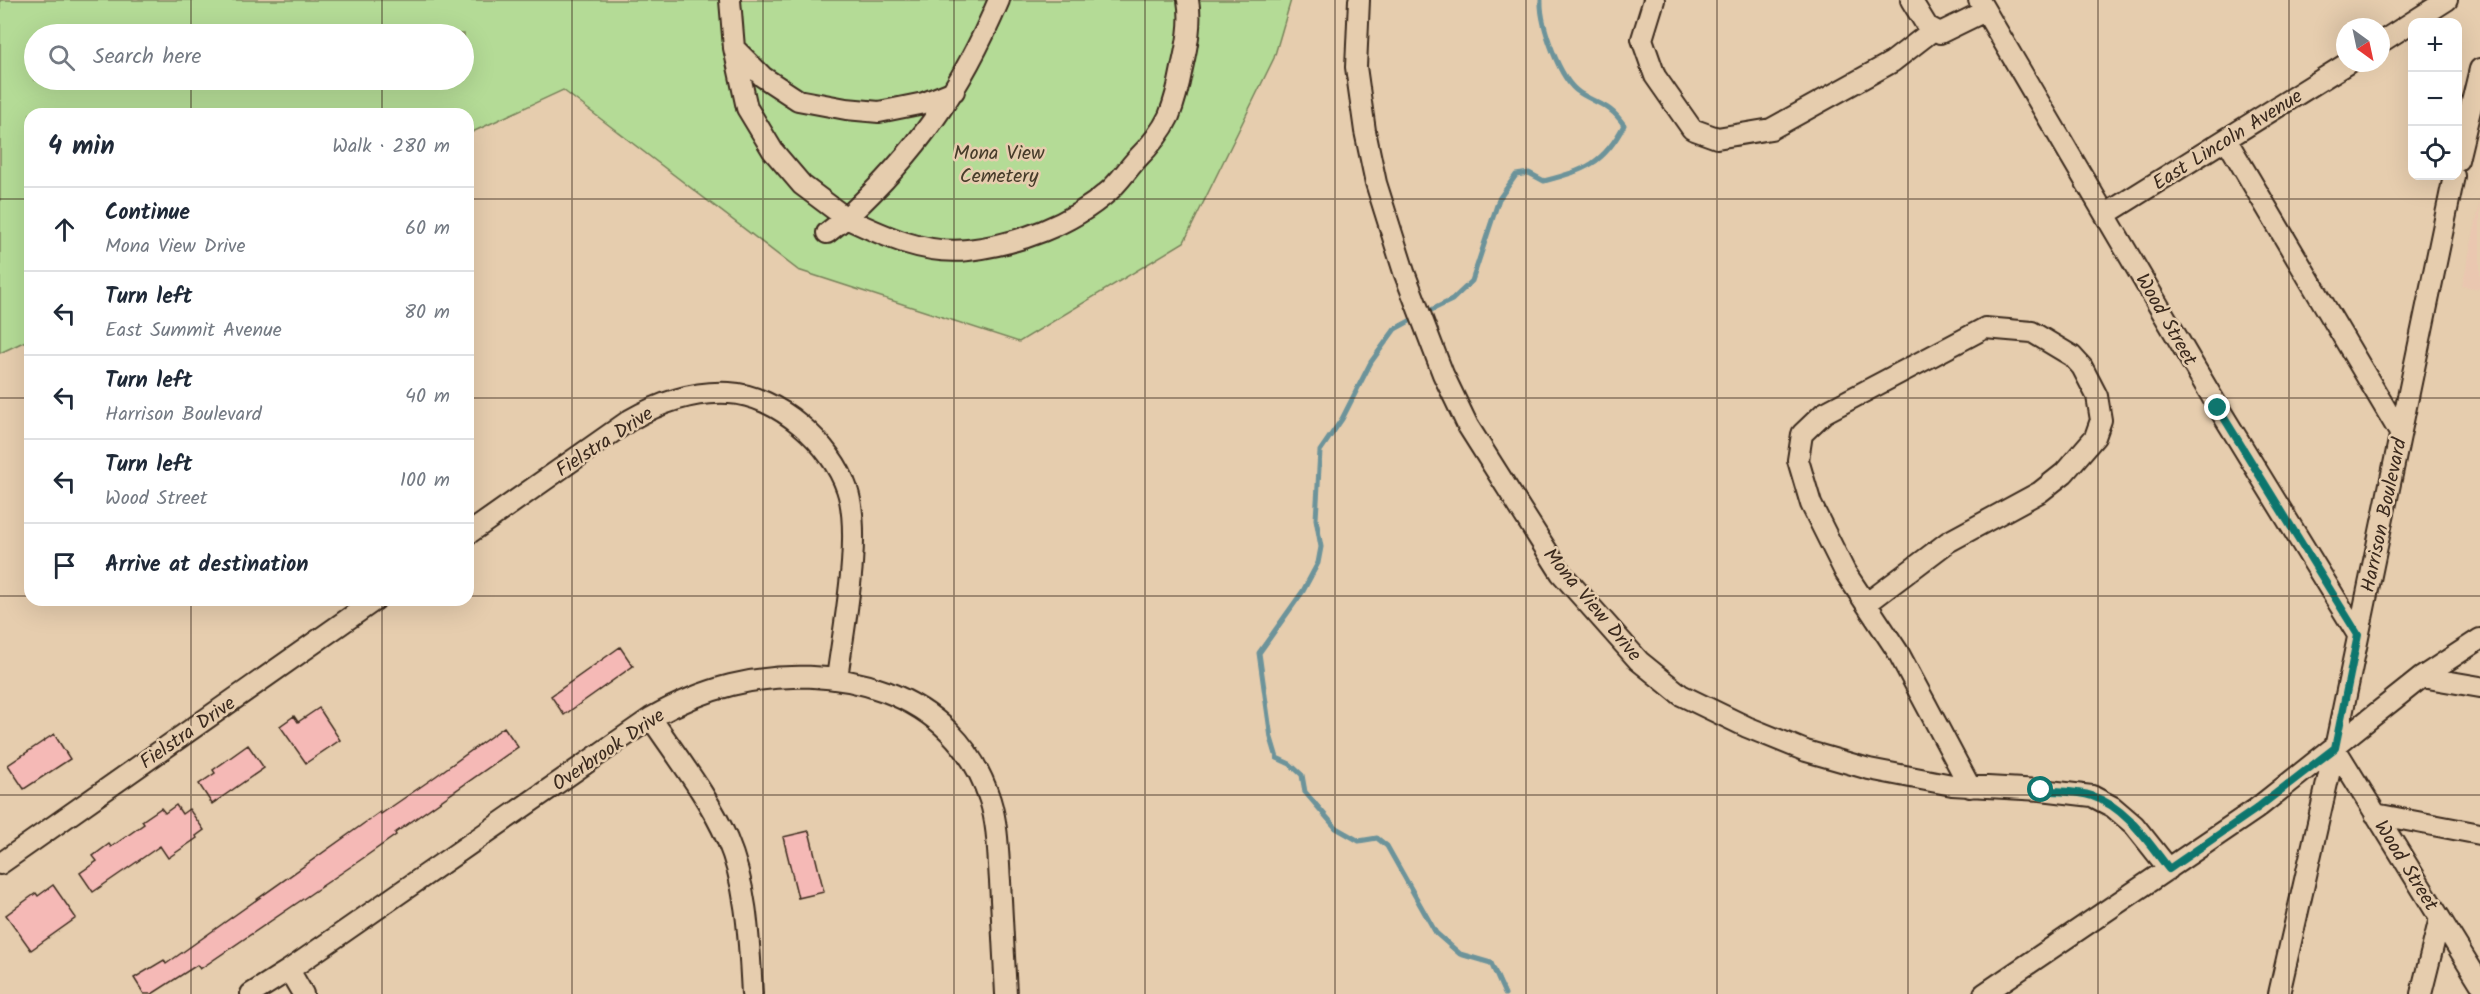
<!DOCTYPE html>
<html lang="en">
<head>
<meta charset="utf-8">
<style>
  :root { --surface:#fff; --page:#f2f2f3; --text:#1f2937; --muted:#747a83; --line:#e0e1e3 }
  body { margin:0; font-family:Kalam,sans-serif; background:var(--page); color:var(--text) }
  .controls { position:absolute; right:18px; top:18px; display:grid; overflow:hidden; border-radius:12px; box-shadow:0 6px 24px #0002 }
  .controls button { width:54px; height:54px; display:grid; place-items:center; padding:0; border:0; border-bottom:2px solid var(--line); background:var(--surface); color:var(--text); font:30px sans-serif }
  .compass { position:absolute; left:2336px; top:18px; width:54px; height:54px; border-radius:50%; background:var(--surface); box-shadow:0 6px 24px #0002; rotate:147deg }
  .stop { position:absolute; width:18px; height:18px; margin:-14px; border:4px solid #0f766e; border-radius:50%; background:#fff }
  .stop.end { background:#0f766e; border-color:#fff; box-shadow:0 2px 6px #0008 }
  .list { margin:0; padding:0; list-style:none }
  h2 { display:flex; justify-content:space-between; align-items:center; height:78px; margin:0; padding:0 24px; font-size:26px }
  h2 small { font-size:20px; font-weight:400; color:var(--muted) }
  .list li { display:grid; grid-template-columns:39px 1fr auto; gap:18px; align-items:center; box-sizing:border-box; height:84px; padding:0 24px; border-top:2px solid var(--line) }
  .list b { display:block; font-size:22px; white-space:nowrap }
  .list p { margin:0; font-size:20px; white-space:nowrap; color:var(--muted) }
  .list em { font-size:20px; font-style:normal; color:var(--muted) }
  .icon { flex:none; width:33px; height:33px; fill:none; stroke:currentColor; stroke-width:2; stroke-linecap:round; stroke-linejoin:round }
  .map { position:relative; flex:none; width:2480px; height:994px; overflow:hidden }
  .search { position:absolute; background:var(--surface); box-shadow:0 6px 24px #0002; left:24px; top:24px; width:450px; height:66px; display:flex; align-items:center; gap:15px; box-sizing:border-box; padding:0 21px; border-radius:33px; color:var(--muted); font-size:22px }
  .panel { position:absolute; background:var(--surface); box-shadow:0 6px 24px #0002; left:24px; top:108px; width:450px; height:498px; border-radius:18px }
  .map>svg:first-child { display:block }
</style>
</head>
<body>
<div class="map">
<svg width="2480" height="994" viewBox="0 0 2480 994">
  <rect width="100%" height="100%" fill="#e6cdae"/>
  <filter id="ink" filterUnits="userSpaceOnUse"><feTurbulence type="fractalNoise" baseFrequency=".0167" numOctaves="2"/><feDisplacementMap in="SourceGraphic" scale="12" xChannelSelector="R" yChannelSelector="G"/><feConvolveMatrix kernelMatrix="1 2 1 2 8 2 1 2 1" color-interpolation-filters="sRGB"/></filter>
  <g filter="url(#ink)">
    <path fill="#eac7b0" d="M 2480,204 L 2480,289 L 2462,286 Z"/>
    <path fill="#b4db96" stroke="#78825a" stroke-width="1.5" fill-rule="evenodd" d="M 0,0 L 1291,0 L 1274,58 L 1184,242 L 1019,342 L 798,270 L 563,90 L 468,134 L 468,114 L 30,114 L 30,339 L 0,353 ZM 34,34 L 464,34 L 464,80 L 34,80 Z"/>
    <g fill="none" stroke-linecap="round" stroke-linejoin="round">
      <path stroke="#6c939a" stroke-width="5" d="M 1425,313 L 1452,300 L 1472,281 L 1499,199 L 1516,175 L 1529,173 L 1544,181 C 1585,170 1604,164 1624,125 C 1610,104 1599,105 1580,93 C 1559,80 1540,23 1541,0
        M 1417,317 L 1395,329 L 1371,362 L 1342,419 L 1320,451 L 1316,519 L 1321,547 L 1318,563 L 1303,591 L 1259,653 L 1271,738 L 1277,758 L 1290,764 L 1302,775 L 1305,792 L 1336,828 L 1359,841 L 1377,838 L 1387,846 L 1436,933 L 1460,954 L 1491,963 L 1505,994"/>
    </g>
    <path fill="#f5b9b6" stroke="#3b2a1e" stroke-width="1.5" d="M 620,647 L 633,666 L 564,715 L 551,696 Z
      M 319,708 L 340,740 L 306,763 L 280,726 L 294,716 L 298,722 Z
      M 504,727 L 518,747 L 395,833 L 396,835 L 359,861 L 200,969 L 197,965 L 152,994 L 144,994 L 134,978 L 164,960 L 166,964 L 380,812 L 381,814 L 429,781 Z
      M 54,734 L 70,759 L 24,789 L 8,765 Z
      M 248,745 L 264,768 L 212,804 L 199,784 L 215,773 L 213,770 Z
      M 176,805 L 182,814 L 189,809 L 204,830 L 196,836 L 197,838 L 168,858 L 160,846 L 93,892 L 80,873 L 97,861 L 93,856 L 109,844 L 111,847 L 144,824 L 142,821 L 161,808 L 165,813 Z
      M 809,831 L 824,892 L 798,898 L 783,837 Z
      M 53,885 L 76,918 L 31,950 L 6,915 L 36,893 L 38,896 Z"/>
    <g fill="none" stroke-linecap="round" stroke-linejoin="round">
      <g stroke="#3b2a1e" stroke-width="24">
        <path id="minor" d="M 730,0 L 734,48 L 747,108 L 773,151 L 802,185 L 846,218 L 827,233
          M 999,0 C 961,90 917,152 846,218 C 884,236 925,255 968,250 C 1018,244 1071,225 1109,191 C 1119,182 1127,170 1136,160 C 1148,148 1162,131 1169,116 C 1175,101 1179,84 1182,68 C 1187,46 1192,22 1188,0
          M 1359,0 L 1356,67 L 1365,131 L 1376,183 L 1404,272 L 1443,374 L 1468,426 L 1561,573 L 1639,661 L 1681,695 L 1747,727 L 1806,751 L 1869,769 L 1952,785 L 2041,790 L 2092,796 L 2113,807 L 2134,825 L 2169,869
          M 1654,0 L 1642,39 L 1655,76 L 1692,129 L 1717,138 L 1771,129 L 1892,62 L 1932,31
          M 1911,0 L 1927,26 L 1940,33 L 1985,11
          M 1979,0 L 2218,407 L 2358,635
          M 2381,42 L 2447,0
          M 734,48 L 763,77 L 798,100 L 846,109 L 879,112 L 924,103 L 954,91
          M 2226,139 L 2400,433
          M 2458,160 L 2480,69
          M 2106,214 L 2348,63
          M 468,534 L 630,420 C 661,402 693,391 729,393 C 777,395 832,444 847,489 C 863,535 843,630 837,679
          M 1866,604 L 1948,542 L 2040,492 L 2064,473 L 2095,437 L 2101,420 L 2097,396 L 2082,367 L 2072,356 L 2032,332 L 1985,328 L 1824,413 L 1802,434 L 1798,460 L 1811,504 L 1845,572 L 1898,652 L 1970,787
          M 2422,677 L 2480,687
          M 651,718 C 677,757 708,796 727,839 C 748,888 749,942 752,994
          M 2335,748 L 2480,983
          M 2375,814 L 2480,834
          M 0,864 L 375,600
          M 289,970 L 303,994
          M 251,994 L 289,970 L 651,718 C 676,704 703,692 731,685 C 833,660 955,689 990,800 C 998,826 998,853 1000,881 C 1002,918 1004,956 1006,994
          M 1984,994 L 2256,809 L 2422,677 L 2480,639
          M 2279,994 L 2335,748 L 2454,176
          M 2421,994 L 2440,918"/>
      </g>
      <use href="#minor" stroke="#e6cdae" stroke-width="20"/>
    </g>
  </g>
  <g fill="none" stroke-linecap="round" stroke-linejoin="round" filter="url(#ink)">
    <path stroke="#0f766e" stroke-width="8" d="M 2041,790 C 2057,792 2077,791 2092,796 C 2126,807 2148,842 2169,869 L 2256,809 L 2335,748 L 2358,635 L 2218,408"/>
  </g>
  <path fill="none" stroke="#3b2a1e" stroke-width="1.5" stroke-opacity="0.55" d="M 191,0 L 191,34M 382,0 L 382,34M 572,0 L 572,994M 763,0 L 763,994M 954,0 L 954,994M 1145,0 L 1145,994M 1335,0 L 1335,994M 1526,0 L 1526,994M 1717,0 L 1717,994M 1908,0 L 1908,994M 2098,0 L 2098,994M 2289,0 L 2289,994M 191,80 L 191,114M 382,80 L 382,114M 0,199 L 30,199M 468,199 L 2480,199M 0,398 L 30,398M 468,398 L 2480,398M 0,596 L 30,596M 468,596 L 2480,596M 191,600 L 191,994M 382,600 L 382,994M 0,795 L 2480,795"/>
  <g text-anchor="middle" stroke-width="5" stroke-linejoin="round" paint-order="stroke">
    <g font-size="20" fill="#3b2a1e" stroke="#e6cdae">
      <text transform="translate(2227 139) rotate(-32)" y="7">East Lincoln Avenue</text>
      <text transform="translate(2167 319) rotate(60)" y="7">Wood Street</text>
      <text transform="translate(604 441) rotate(-33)" y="7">Fielstra Drive</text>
      <text transform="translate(2383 515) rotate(-78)" y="7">Harrison Boulevard</text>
      <text transform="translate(1593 604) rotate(50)" y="7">Mona View Drive</text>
      <text transform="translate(187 732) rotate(-35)" y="7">Fielstra Drive</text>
      <text transform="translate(608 749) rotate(-34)" y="7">Overbrook Drive</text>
      <text transform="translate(2407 865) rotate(58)" y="7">Wood Street</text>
    </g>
    <g font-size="20" fill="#473c2a" stroke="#e6cdae">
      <text x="999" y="159">Mona View<tspan x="999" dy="23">Cemetery</tspan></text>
    </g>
  </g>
</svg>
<div class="controls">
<button>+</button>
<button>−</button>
<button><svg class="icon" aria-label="locate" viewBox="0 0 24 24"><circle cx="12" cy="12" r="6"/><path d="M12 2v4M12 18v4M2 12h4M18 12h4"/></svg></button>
</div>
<svg class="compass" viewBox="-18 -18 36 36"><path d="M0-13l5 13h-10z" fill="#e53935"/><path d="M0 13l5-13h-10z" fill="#747a83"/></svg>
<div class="stop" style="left:2041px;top:790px"></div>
<div class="stop end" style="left:2218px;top:408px"></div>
<div class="search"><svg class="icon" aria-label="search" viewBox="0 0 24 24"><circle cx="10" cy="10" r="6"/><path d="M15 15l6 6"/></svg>Search here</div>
<section class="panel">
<h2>4 min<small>Walk · 280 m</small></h2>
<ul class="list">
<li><svg class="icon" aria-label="ahead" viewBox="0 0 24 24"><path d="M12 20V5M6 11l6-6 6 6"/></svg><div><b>Continue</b><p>Mona View Drive</p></div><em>60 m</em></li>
<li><svg class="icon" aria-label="left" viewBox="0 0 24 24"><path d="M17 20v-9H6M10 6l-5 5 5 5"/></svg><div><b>Turn left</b><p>East Summit Avenue</p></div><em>80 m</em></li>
<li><svg class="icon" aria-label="left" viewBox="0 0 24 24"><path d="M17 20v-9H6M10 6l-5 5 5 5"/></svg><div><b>Turn left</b><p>Harrison Boulevard</p></div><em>40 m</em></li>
<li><svg class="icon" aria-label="left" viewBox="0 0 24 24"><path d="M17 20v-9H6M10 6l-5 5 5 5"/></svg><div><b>Turn left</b><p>Wood Street</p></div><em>100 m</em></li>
<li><svg class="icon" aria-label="arrive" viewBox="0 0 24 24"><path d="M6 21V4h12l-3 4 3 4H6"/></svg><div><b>Arrive at destination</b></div></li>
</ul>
</section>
</div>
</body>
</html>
